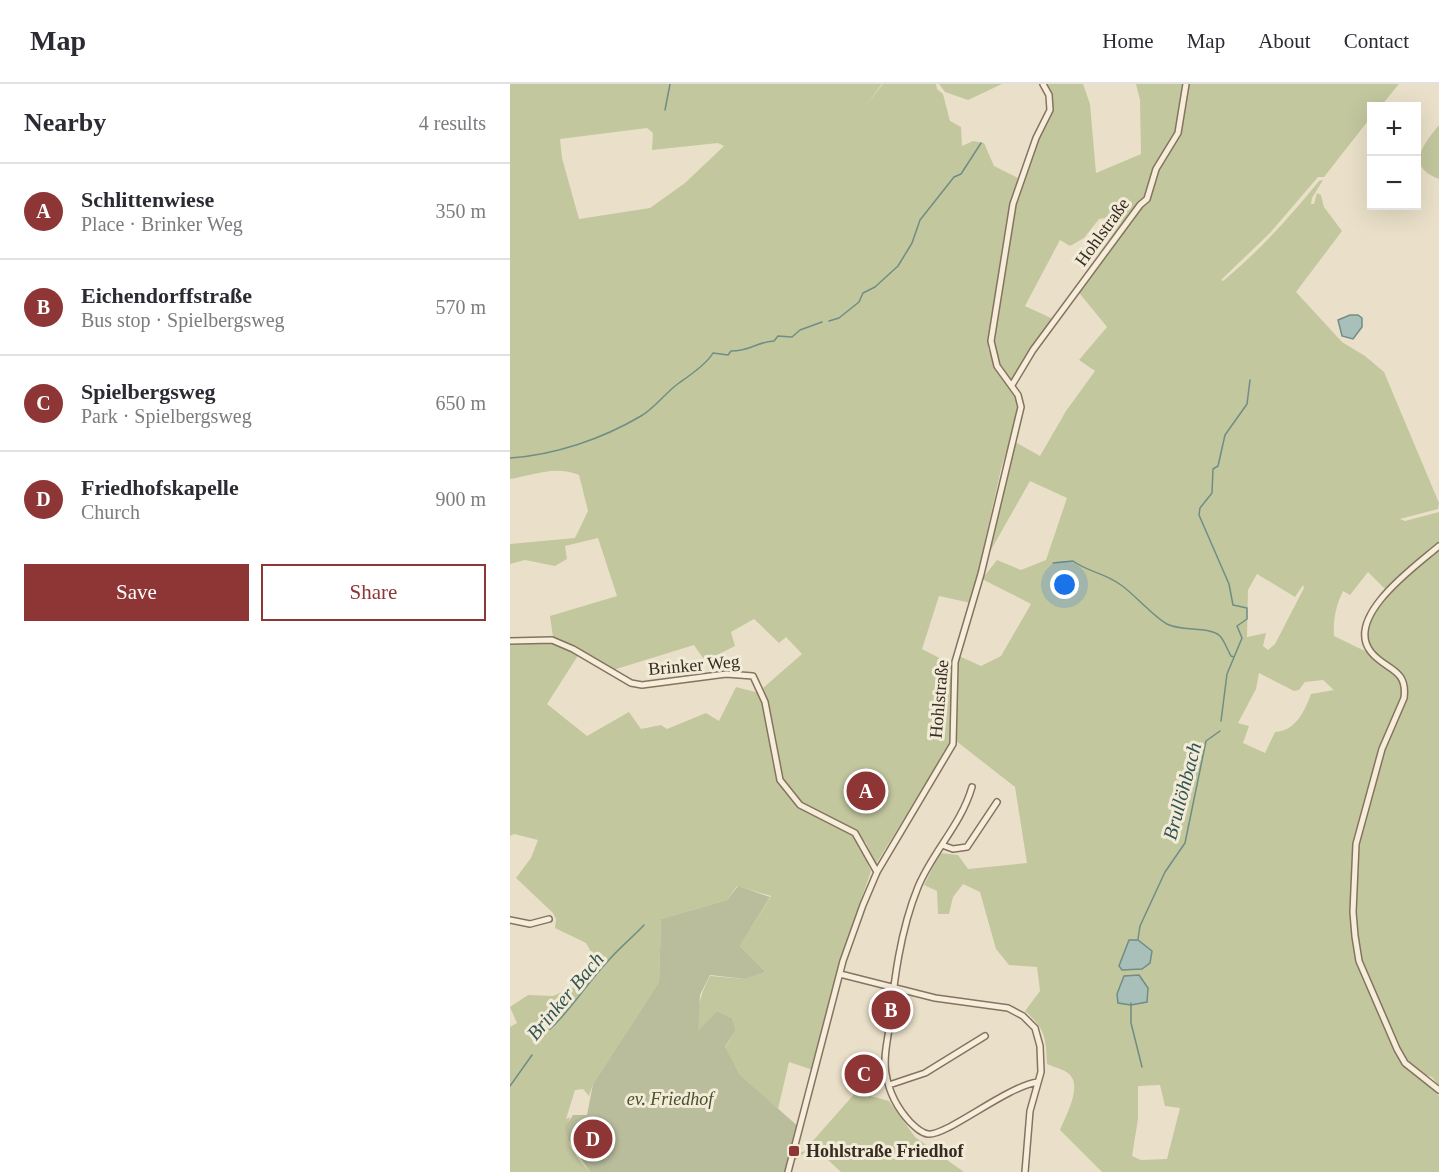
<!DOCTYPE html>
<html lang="en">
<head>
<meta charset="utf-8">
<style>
  :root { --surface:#fff; --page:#f2f2f3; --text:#2b2b33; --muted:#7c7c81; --line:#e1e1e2; --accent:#8e3535 }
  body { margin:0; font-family:Georgia,serif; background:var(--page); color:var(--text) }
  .controls { position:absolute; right:18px; top:18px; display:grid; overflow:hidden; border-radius:0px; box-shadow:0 6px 24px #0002 }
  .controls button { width:54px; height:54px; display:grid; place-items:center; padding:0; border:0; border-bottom:2px solid var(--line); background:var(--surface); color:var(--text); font:30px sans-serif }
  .you { position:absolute; left:555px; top:501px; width:21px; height:21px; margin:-15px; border:4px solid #fff; border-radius:50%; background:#1a73e8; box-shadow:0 0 0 9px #1a73e833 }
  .badge { display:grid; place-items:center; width:39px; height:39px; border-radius:50%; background:var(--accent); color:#fff; font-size:20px; font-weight:700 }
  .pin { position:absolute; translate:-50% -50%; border:3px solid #fff; box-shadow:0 2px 6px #0006 }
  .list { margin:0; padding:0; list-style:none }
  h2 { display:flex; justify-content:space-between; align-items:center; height:78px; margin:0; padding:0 24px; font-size:26px }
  h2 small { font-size:20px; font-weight:400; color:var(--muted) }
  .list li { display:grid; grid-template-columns:39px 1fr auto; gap:18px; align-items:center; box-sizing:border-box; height:96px; padding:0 24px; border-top:2px solid var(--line) }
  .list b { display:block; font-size:22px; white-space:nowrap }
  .list p { margin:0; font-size:20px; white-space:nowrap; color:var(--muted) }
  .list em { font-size:20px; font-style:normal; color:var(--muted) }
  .actions { display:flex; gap:12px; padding:18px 24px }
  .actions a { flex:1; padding:14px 0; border:2px solid var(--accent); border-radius:0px; text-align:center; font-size:21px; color:var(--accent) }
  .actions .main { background:var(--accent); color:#fff }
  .map { position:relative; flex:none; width:929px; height:1088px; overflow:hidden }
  header { display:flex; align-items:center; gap:36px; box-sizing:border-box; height:84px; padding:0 30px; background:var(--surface); border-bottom:2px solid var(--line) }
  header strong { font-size:28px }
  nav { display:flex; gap:33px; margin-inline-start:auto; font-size:21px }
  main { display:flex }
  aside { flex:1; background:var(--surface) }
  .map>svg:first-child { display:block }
</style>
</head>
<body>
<header>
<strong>Map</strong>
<nav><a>Home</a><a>Map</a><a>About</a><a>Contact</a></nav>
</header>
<main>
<aside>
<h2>Nearby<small>4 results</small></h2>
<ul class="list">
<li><span class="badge">A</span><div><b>Schlittenwiese</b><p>Place · Brinker Weg</p></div><em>350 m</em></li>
<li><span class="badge">B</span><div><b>Eichendorffstraße</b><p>Bus stop · Spielbergsweg</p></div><em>570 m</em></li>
<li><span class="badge">C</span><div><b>Spielbergsweg</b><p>Park · Spielbergsweg</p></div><em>650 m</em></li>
<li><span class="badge">D</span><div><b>Friedhofskapelle</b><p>Church</p></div><em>900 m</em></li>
</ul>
<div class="actions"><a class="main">Save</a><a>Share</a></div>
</aside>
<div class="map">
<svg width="929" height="1088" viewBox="0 0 929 1088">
  <rect width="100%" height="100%" fill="#eae0c9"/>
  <path fill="#c2c79e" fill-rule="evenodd" d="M 0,0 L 372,0 L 355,22 L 373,0 L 426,0 L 427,5 L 433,10 L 440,37 L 451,43 L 452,62 L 463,57 L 474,59 L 484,82 L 508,94 L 496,143 L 478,264 L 485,283 L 505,309 L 508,330 L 491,385 L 461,519 L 429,512 L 412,565 L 445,582 L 449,572 L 471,582 L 491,572 L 521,520 L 472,495 L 487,476 L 511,486 L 536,476 L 557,414 L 520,397 L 477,473 L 505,358 L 530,372 L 556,327 L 585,287 L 569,276 L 597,243 L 566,205 L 611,138 L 603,133 L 589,135 L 574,154 L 560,162 L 550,156 L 515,222 L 543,235 L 501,298 L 489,281 L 483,256 L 508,106 L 522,66 L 543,22 L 535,0 L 573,0 L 580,20 L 586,89 L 631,70 L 630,16 L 626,0 L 889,0 L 871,22 L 862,22 L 861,33 L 814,93 L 808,93 L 760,149 L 711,196 L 713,197 C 749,167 780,133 809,97 L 813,96 L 802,114 L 801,120 L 804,120 L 807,109 L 811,111 L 814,123 L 832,147 L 786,208 L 832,258 L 855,272 L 874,288 L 929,419 L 928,425 L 890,435 L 895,437 L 929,428 L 929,460 L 875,505 L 858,488 L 840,511 L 833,507 C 826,522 823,535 824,552 L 857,568 L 873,580 L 875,577 C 870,574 864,570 861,565 C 841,528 906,485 929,466 L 929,1002 L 922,993 L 915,991 L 912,994 L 929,1012 L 929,1088 L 592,1088 L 550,1046 C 555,1033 573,1002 559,990 C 554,985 543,983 537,980 C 536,953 535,945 515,927 L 530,907 L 527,883 L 499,881 L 486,865 L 470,808 L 453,800 L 443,813 L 439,830 L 428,830 L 427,807 L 414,801 L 430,769 L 448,771 L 458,785 L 517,779 L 505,703 L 441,653 L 440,660 L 366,780 L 356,759 L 346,748 L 292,721 L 271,697 L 267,673 L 261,671 L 267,697 L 289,723 L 344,750 L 361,787 L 330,876 L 303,986 L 279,978 L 268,1025 L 230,991 L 215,964 L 226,946 L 222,934 L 207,927 L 188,948 C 186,926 190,911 200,892 L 235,895 L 256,888 L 230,862 L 261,812 L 227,802 L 217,816 L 151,835 L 149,898 L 83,1000 L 79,1012 L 73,1005 L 65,1006 L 56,1035 L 60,1033 C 51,1057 64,1070 80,1088 L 0,1088 L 0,943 L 7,939 L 0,923 L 18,911 L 43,912 L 69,901 L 84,873 L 76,859 L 45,844 L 46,835 L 43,829 L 6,794 L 21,774 L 28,756 L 4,750 L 0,752 L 0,554 L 43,554 L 46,561 L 69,570 L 37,620 L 77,652 L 119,628 L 131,645 L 151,641 L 157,645 L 196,629 L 209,637 L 226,603 L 249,609 L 254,624 L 260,626 L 253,604 L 292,570 L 276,553 L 269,559 L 244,535 L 221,548 L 225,562 L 195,577 L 184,561 L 103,586 L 43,553 L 40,532 L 107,512 L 88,454 L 55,462 L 57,475 L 45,482 L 15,476 L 0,480 L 0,460 L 65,454 L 78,427 L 69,391 C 45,381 24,391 0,395 ZM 137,44 L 143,49 L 142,66 L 208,59 L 214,62 L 175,99 L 140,124 L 69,135 L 52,74 L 50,55 ZM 747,490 L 785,513 L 793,501 L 794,504 L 765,560 L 758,566 L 753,562 L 756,549 L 737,553 L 738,506 ZM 749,589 L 784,607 L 789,606 L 795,598 L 813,596 L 824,606 L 801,610 C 795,626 786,647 765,648 L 755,669 L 733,659 L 739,642 L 728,639 L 746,605 ZM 650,1001 L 655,1022 L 670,1024 L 657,1075 L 631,1076 L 622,1072 L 628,1035 L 628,1002 Z
    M 429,0 L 492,0 L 458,16 L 435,8 Z
    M 929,41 L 929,95 C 895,82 913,61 929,41 Z
    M 339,978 L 371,978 L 370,1006 L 365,1010 L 337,1001 Z
    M 346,1008 L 379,1017 L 405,1053 L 454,1088 L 331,1088 L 303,1062 L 280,1080 L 284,1067 L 293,1068 Z"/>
  <path fill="#b9bd9c" d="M 228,802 L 260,813 L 230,862 L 256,888 L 235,895 L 200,891 L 190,911 L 188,947 L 207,927 L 222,934 L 226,946 L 215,963 L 230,991 L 290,1044 L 278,1088 L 80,1088 L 58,1056 L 55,1043 L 63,1031 L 77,1031 L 83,1000 L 149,898 L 151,835 L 217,816 Z"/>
  <path fill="#a9bfb9" stroke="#708d86" stroke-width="1.5" d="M 840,231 L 848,231 L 852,234 L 852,243 L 843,255 L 832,252 L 828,236 Z
    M 619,856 L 628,856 L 642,867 L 640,879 L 632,885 L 612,886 L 609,882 Z
    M 629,891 L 638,904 L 637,918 L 621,921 L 608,919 L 607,910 L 614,892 Z"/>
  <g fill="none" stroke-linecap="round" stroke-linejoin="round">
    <path stroke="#708d86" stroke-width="1.5" d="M 155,26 L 160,0
      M 319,237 L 329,234 L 349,218 L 353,209 L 365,203 L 388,182 L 402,159 L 410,136 L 444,93 L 451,90 L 471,59
      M 0,374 C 45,371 92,355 131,332 C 145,324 156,308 169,299 C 179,292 197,280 203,269 L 218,271 L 221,267 C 242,267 245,258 264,257 L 268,252 L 282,253 L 290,246 L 312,238
      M 543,479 L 563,477 C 578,488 595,489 611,501 C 624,510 645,534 657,540 C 672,548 699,542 710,552 C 714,556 718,567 721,572 L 724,573
      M 711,637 L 717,590 L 732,554 L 727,542 L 737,535 L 737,524 L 723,521 L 719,500 L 689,431 L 690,424 L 702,409 L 703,385 L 708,382 L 715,351 L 737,320 L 740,296
      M 628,855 L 630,842 L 655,788 L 675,759 L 696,657 L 710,647
      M 621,919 L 621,939 L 632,983
      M 40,945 C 62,925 77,899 98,877 C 109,864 123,853 134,841
      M 0,1002 L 22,971"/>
    <g stroke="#85735f" stroke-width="8">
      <path id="street" d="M 502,301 L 523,266 L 630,121 L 637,115 L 646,85 L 668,49 L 676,0
        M 929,462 C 907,481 833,533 861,568 C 875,586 898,584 894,614 L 872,665 L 846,760 L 843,828 L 845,852 L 849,877 L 887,965 L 895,979 L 929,1006
        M 0,557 L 42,556 L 63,565 L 121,599 L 132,601 L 216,590 L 243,592 L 255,618 L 270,696 L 290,721 L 345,749 L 367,788
        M 462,703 C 451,741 423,767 408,803 C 390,847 384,897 379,945 C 377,959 373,975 376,990 C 379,1008 387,1024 400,1038 C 405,1043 411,1049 418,1050 C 435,1053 497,1002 528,998
        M 432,761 L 443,765 L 457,763 L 487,718
        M 0,836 L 20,840 L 39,835
        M 330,890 L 425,914 L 498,924 L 513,932 L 525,944 L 530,962 L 531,988 L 520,1027 L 515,1088
        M 379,1001 L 415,989 L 475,952
        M 278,1088 L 333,877 L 353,821 L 367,788 L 443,660 L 445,578 L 471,490 L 511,323 L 508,311 L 487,282 L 481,257 L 503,120 L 526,54 L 540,26 L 539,11 L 533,0"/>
    </g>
    <use href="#street" stroke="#f6eedb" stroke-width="5"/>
  </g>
  <rect fill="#8e3535" stroke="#f2ebd8" stroke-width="2" x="278" y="1061" width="12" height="12" rx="3"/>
  <g text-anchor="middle" stroke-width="6" stroke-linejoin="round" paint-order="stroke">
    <g font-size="18" fill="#372c21" stroke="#f2ebd8">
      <text transform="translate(592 148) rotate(-54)" y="6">Hohlstraße</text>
      <text transform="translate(184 581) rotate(-5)" y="6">Brinker Weg</text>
      <text transform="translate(429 615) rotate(-85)" y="6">Hohlstraße</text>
    </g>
    <g font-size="18" font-style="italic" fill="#47512a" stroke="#f2ebd8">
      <text x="160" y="1021">ev. Friedhof</text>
    </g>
    <g font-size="18" font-weight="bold" fill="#372c21" stroke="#f2ebd8" text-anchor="start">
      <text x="296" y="1073">Hohlstraße Friedhof</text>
    </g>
    <g font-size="20" font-style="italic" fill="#325553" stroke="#f2ebd8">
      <text transform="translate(672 707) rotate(-75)" y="7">Brullöhbach</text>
      <text transform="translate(55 912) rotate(-50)" y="7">Brinker Bach</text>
    </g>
  </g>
</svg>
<div class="controls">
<button>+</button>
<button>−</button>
</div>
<div class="you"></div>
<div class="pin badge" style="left:356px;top:707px">A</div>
<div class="pin badge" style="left:381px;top:926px">B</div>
<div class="pin badge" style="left:354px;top:990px">C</div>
<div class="pin badge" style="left:83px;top:1055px">D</div>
</div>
</main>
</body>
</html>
